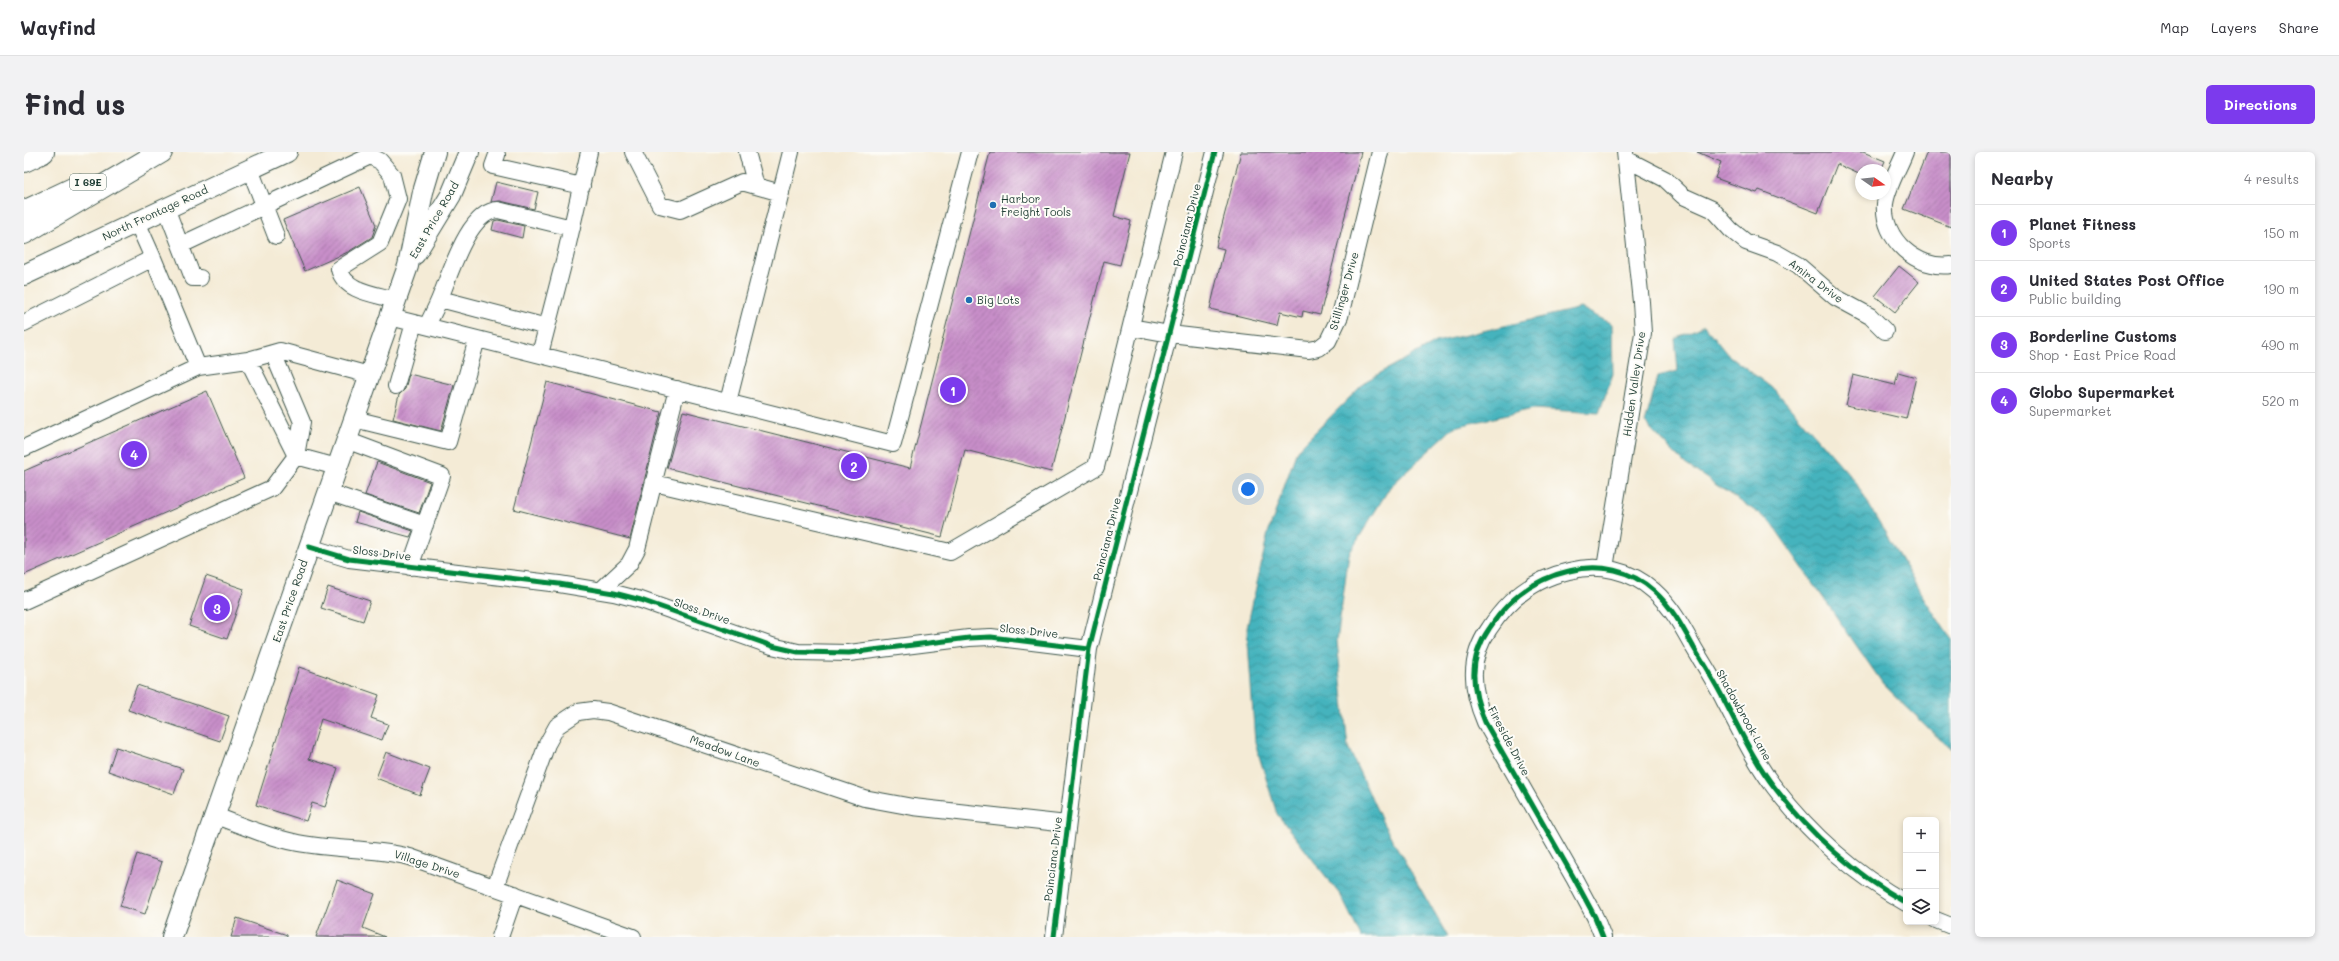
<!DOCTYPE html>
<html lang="en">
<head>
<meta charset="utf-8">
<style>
  :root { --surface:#fff; --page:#f2f2f3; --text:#2b2b33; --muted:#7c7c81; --line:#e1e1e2; --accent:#7c3aed }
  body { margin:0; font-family:Mali,sans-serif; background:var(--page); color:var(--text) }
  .controls { position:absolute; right:12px; bottom:12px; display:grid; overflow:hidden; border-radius:6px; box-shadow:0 2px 6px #0003 }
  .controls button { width:36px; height:36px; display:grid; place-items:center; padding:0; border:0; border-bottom:1px solid var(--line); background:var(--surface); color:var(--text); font:20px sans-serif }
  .compass { position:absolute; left:1831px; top:12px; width:36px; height:36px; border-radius:50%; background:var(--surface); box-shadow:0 2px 6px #0003; rotate:104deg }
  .you { position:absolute; left:1224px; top:337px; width:14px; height:14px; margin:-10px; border:3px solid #fff; border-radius:50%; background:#1a73e8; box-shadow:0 0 0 6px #1a73e833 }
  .badge { display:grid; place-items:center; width:26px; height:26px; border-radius:50%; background:var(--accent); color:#fff; font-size:13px; font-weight:700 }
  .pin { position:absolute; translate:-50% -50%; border:2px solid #fff; box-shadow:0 1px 4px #0006 }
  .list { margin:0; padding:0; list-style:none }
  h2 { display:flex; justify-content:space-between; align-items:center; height:52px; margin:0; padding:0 16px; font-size:17px }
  h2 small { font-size:13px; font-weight:400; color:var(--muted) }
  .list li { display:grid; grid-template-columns:26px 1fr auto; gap:12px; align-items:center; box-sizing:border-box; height:56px; padding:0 16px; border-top:1px solid var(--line) }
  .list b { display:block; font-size:15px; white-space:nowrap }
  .list p { margin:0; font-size:13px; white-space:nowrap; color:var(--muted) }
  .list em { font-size:13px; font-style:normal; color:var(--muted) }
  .icon { flex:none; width:22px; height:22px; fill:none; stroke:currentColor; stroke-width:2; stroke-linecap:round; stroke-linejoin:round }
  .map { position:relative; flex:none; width:1927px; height:785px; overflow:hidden; border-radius:6px }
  header { display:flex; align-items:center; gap:24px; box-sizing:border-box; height:56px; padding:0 20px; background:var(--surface); border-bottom:1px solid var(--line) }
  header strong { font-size:19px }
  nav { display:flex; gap:22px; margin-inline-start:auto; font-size:14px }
  .intro { display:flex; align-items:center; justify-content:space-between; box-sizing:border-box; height:96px; padding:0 24px }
  h1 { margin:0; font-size:28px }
  .button { padding:10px 18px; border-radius:6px; background:var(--accent); color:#fff; font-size:14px; font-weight:700 }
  main { display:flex; gap:24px; padding:0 24px }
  aside { flex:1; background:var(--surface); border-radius:6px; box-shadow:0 2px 6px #0003 }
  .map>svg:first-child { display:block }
</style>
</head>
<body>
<header>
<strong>Wayfind</strong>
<nav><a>Map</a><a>Layers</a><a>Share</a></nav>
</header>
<div class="intro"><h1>Find us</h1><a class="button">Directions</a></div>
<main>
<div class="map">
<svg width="1927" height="785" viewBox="0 0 1927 785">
  <defs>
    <pattern id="water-waves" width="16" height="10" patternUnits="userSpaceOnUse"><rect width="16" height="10" fill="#44b3bd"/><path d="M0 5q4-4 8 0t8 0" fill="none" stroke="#38939a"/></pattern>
    <pattern id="building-hatch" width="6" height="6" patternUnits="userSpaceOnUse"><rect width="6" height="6" fill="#c88ec9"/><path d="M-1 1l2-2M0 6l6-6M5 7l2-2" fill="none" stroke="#a275a4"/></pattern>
  </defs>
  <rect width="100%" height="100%" fill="#fdfcf7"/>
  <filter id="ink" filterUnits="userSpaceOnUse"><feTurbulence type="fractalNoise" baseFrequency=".025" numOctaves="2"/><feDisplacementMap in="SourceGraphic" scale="8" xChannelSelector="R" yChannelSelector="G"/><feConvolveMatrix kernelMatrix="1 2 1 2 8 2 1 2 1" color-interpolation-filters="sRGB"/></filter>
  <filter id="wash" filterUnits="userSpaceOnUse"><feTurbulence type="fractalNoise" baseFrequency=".012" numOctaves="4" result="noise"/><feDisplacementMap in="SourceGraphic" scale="16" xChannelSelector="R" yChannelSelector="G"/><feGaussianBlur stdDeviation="0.9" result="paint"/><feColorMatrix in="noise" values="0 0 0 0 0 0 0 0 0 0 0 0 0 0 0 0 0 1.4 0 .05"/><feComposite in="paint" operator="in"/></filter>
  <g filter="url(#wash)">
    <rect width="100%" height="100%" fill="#f4ebd6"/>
    <path fill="url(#water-waves)" stroke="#327878" d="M 1557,156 L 1588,172 L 1589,222 L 1575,261 L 1509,257 L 1430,275 L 1366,335 L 1325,402 L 1313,489 L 1324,595 L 1359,671 L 1424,785 L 1337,785 L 1317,744 L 1253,662 L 1231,591 L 1223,476 L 1244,381 L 1273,298 L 1342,229 L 1412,190 Z
      M 1680,173 L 1703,202 L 1752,239 L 1831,329 L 1896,440 L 1927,487 L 1927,598 L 1859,532 L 1746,369 L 1661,312 L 1621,271 L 1634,224 L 1654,219 L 1651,187 Z"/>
    <g id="blocks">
      <path fill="url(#building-hatch)" d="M 966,0 L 1106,0 L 1090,64 L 1107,69 L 1096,113 L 1080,109 L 1027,320 L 941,298 L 918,385 L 643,316 L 659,259 L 886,316 Z
        M 1217,0 L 1337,0 L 1296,163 L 1279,159 L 1278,165 L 1256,160 L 1253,173 L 1186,157 L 1200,97 L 1192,95 Z
        M 1673,0 L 1839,0 L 1861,9 L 1857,18 L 1837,18 L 1837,23 L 1813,12 L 1794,61 L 1735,38 L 1733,41 L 1691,26 L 1697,10 Z
        M 1903,0 L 1927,0 L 1927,75 L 1880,57 Z
        M 472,30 L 514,40 L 510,57 L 476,49 L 467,50 Z
        M 336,35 L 352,73 L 348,85 L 324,100 L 281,119 L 259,68 Z
        M 474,68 L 500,74 L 498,86 L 468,78 L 470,69 Z
        M 1875,114 L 1895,130 L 1871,160 L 1851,144 Z
        M 1874,220 L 1892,225 L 1882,267 L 1822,253 L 1829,223 L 1871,233 Z
        M 385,222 L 430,233 L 417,279 L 369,267 L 375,243 L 381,237 Z
        M 523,230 L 637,260 L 606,387 L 490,357 Z
        M 183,239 L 220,326 L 0,423 L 0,319 Z
        M 353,310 L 406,330 L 395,361 L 341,343 Z
        M 334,360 L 389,379 L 386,385 L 331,370 Z
        M 182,424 L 220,437 L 203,487 L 165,474 Z
        M 304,435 L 346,449 L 339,469 L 297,456 Z
        M 275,515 L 355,543 L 347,566 L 364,572 L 358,588 L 297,567 L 285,607 L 314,616 L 301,655 L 288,651 L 282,669 L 232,653 Z
        M 113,533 L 205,564 L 196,589 L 104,558 Z
        M 92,595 L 159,617 L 150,642 L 84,619 Z
        M 362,600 L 406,617 L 396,643 L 352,626 Z
        M 113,702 L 138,710 L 121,762 L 96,754 Z
        M 313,728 L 351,742 L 339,776 L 361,785 L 292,785 Z
        M 213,766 L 263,783 L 263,785 L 207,785 Z"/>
    </g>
  </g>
  <g filter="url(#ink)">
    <use href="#blocks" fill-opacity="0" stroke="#3f574c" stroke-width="1"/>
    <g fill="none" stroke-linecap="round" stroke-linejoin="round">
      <g stroke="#3f574c" stroke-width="18">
        <path id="minor" d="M 609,0 L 636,53 L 656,58 L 718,30 L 757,41
          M 723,0 L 732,34
          M 1881,0 C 1875,16 1863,35 1861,52 C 1858,87 1893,118 1927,113
          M 473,3 L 469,14 L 558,34
          M 1602,7 L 1641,27 L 1659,44 L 1688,57 L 1707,78 L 1722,90 L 1753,101 L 1774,113 L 1811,145 L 1846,164 L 1861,179
          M 226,17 L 252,84
          M 142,56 L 169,126 L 176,126
          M 113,70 L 129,106
          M 157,93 L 346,4 L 356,9 L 368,23 L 374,47 L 356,91 L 315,117 C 321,140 351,142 372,148
          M 416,147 L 523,175
          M 366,165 L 869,292 L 946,0
          M 0,171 L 129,106 L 174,215
          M 403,174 C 407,165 412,156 416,146 C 426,123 444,59 474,58 L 548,76
          M 1107,175 L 1146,182 L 1285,198 L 1295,196 L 1304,189 L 1316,164 L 1356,0
          M 249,201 L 278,270 L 272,304
          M 516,202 L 541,105 L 565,0
          M 224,208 L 272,304
          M 372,234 L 390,171
          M 704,250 L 767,0
          M 330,267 L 424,290 L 453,187
          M 322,288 L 418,324 L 386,415
          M 0,296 L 174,215 L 224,208 L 256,199 L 345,223
          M 630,331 L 926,400 L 1072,315 L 1150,0
          M 304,340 L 401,373
          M 285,395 L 325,407 L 535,432 L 590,441 L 617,448 L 748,494 L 774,500 L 825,501 L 945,486 L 967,485 L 1065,497
          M 1581,416 L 1619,181 L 1617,150 L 1601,0
          M 576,439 L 605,412 L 613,397 L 653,237
          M 0,449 L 248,336 L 272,304 L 313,315
          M 192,664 C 218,674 245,685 274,691 C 311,698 349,696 386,705 L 609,785
          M 471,735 L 523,592 L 533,574 L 554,560 L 569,558 L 584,560 L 840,646 L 889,655 L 1043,672
          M 1912,768 L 1927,774
          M 476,785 L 491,742
          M 1030,785 L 1065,497 L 1191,0
          M 1579,785 L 1571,765 L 1550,726 L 1461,570 C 1447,537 1444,507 1465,477 C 1484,447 1510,427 1545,419 C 1575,411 1607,418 1630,439 C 1648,455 1659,476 1670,496 C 1680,513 1691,530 1700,548 C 1716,578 1730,609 1751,636 C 1787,683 1831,722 1882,751"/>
      </g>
      <g stroke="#3f574c" stroke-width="22">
        <path id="major" d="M 391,102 L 427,43 L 445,0
          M 0,123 L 263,0
          M 148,785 L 384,114 L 399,40 L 411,0"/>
      </g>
      <g stroke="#3f574c" stroke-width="24">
        <path id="highway" d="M 0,9 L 19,0
          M 0,60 L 55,34
          M 0,81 L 137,0"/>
      </g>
      <use href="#minor" stroke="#fff" stroke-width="16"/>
      <use href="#major" stroke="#fff" stroke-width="20"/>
      <use href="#highway" stroke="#fff" stroke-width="22"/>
      <g stroke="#fdfcf7" stroke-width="8">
        <path id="cycleway" d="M 285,395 L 325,407 L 535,432 L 590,441 L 617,448 L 748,494 L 774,500 L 825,501 L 945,486 L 967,485 L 1065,497
          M 1030,785 L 1065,497 L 1191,0
          M 1579,785 L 1571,765 L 1550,726 L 1461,570 C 1447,537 1444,507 1465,477 C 1484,447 1510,427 1545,419 C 1575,411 1607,418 1630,439 C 1648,455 1659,476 1670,496 C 1680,513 1691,530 1700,548 C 1716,578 1730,609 1751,636 C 1787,683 1831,722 1882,751"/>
      </g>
      <use href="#cycleway" stroke="#00873e" stroke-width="5"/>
    </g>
  </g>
  <g fill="#1f6fb2" stroke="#fdfcf7" stroke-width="1.5">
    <circle cx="969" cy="53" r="4"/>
    <circle cx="945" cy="148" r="4"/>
  </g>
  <g text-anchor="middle" stroke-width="4" stroke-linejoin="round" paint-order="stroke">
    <rect fill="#fdfcf7" stroke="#62766e" stroke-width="1" x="46" y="22" width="36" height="16" rx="3"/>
    <g font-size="10" font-weight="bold" fill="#1f3d34">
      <text x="64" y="34">I 69E</text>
    </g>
    <g font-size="11" fill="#1f3d34" stroke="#fdfcf7" text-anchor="start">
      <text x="977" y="51">Harbor<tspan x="977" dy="13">Freight Tools</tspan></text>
      <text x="953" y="152">Big Lots</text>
    </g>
    <g font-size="11" fill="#1f3d34" stroke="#fdfcf7">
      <text transform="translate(131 61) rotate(-25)" y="4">North Frontage Road</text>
      <text transform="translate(410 68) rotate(-60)" y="4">East Price Road</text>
      <text transform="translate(1163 73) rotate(-76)" y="4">Poinciana Drive</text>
      <text transform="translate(1792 129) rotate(37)" y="4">Amira Drive</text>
      <text transform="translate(1320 139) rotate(-74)" y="4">Stillinger Drive</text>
      <text transform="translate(1610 232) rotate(-82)" y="4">Hidden Valley Drive</text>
      <text transform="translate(1083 387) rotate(-76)" y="4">Poinciana Drive</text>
      <text transform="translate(358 401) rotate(7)" y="4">Sloss Drive</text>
      <text transform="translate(266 449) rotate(-71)" y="4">East Price Road</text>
      <text transform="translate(678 459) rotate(19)" y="4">Sloss Drive</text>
      <text transform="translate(1005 479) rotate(6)" y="4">Sloss Drive</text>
      <text transform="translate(1720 563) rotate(61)" y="4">Shadowbrook Lane</text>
      <text transform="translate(1485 589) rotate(62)" y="4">Fireside Drive</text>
      <text transform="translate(701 599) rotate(20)" y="4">Meadow Lane</text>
      <text transform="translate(1029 707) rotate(-83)" y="4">Poinciana Drive</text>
      <text transform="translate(403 712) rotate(18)" y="4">Village Drive</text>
    </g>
  </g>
</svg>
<div class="controls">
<button>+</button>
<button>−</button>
<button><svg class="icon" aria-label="layers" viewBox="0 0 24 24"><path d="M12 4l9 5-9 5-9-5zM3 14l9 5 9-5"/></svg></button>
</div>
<svg class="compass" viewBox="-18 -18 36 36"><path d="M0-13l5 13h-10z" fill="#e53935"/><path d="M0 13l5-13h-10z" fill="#7c7c81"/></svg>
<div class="you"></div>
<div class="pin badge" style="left:929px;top:238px">1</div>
<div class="pin badge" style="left:830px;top:314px">2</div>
<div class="pin badge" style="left:193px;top:456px">3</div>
<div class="pin badge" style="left:110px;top:302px">4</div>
</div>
<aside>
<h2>Nearby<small>4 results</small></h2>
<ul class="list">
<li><span class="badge">1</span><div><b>Planet Fitness</b><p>Sports</p></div><em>150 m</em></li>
<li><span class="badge">2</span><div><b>United States Post Office</b><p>Public building</p></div><em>190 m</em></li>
<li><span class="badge">3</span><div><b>Borderline Customs</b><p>Shop · East Price Road</p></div><em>490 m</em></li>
<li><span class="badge">4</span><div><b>Globo Supermarket</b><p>Supermarket</p></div><em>520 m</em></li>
</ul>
</aside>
</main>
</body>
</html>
